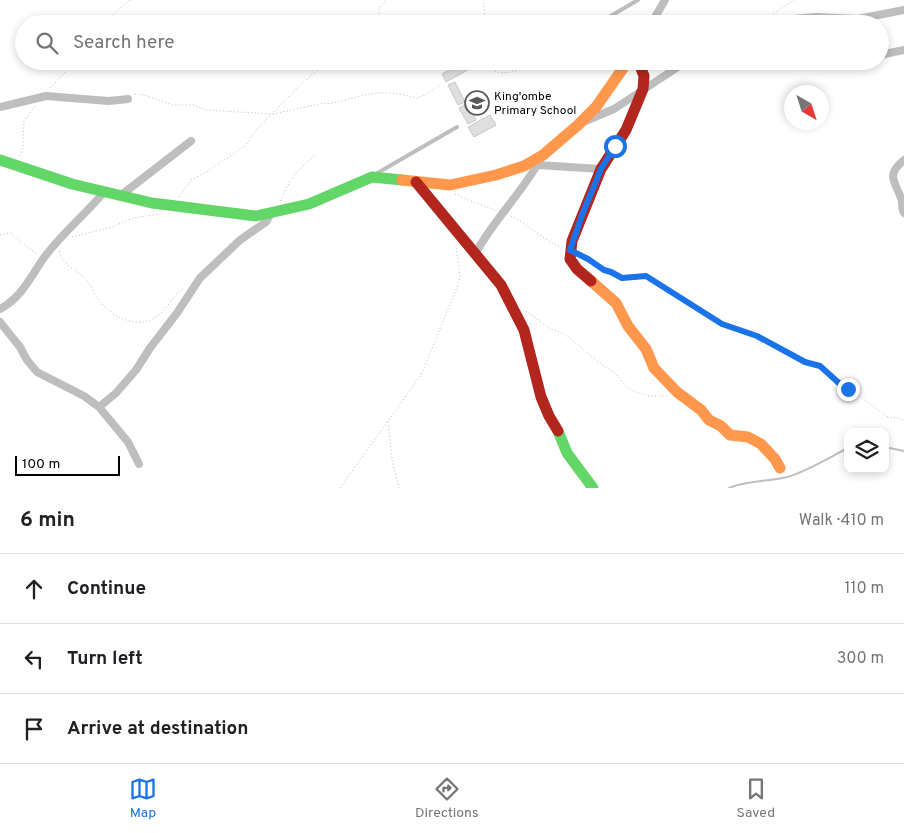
<!DOCTYPE html>
<html lang="en">
<head>
<meta charset="utf-8">
<style>
  :root { --surface:#fff; --page:#f6f6f6; --text:#202124; --muted:#757577; --line:#e0e0e0; --accent:#1a73e8 }
  body { margin:0; font-family:Overpass,sans-serif; background:var(--page); color:var(--text) }
  .controls { position:absolute; right:15px; bottom:15px; display:grid; overflow:hidden; border-radius:10px; box-shadow:0 2px 8px #0003 }
  .controls button { width:45px; height:45px; display:grid; place-items:center; padding:0; border:0; border-bottom:1px solid var(--line); background:var(--surface); color:var(--text); font:25px sans-serif }
  .compass { position:absolute; left:784px; top:85px; width:45px; height:45px; border-radius:50%; background:var(--surface); box-shadow:0 2px 8px #0003; rotate:141deg }
  .scale { position:absolute; left:15px; bottom:12px; width:105px; box-sizing:border-box; padding-left:5px; border:2px solid #000; border-top:0; font-size:14px; line-height:18px; white-space:nowrap; color:#000; -webkit-text-stroke:4px #fff; paint-order:stroke }
  .stop { position:absolute; width:15px; height:15px; margin:-11px; border:4px solid #1a73e8; border-radius:50%; background:#fff }
  .stop.end { background:#1a73e8; border-color:#fff; box-shadow:0 1px 5px #0008 }
  .list { margin:0; padding:0; list-style:none }
  h2 { display:flex; justify-content:space-between; align-items:center; height:65px; margin:0; padding:0 20px; font-size:21px }
  h2 small { font-size:16px; font-weight:400; color:var(--muted) }
  .list li { display:grid; grid-template-columns:32px 1fr auto; gap:15px; align-items:center; box-sizing:border-box; height:70px; padding:0 20px; border-top:1px solid var(--line) }
  .list b { display:block; font-size:19px; white-space:nowrap }
  .list em { font-size:16px; font-style:normal; color:var(--muted) }
  .icon { flex:none; width:28px; height:28px; fill:none; stroke:currentColor; stroke-width:2; stroke-linecap:round; stroke-linejoin:round }
  .map { position:relative; flex:none; width:904px; height:488px; overflow:hidden }
  .search { position:absolute; background:var(--surface); box-shadow:0 2px 8px #0003; left:15px; right:15px; top:15px; height:55px; display:flex; align-items:center; gap:12px; box-sizing:border-box; padding:0 18px; border-radius:28px; color:var(--muted); font-size:19px }
  .sheet { height:275px; background:var(--surface) }
  nav { display:flex; justify-content:space-around; align-items:center; box-sizing:border-box; height:70px; border-top:1px solid var(--line); background:var(--surface); font-size:14px; color:var(--muted) }
  nav a { display:grid; justify-items:center; gap:2px }
  nav .on { color:var(--accent) }
  .map>svg:first-child { display:block }
</style>
</head>
<body>
<div class="map">
<svg width="904" height="488" viewBox="0 0 904 488">
  <rect width="100%" height="100%" fill="#fff"/>
  <g fill="none" stroke-linecap="round" stroke-linejoin="round">
    <path stroke="#bfbfbf" stroke-width="2" d="M 885,447 L 904,451
      M 729,488 C 748,480 767,482 787,477 C 808,471 828,458 848,448"/>
  </g>
  <path fill="#dfdfdf" stroke="#c7c7c7" d="M 465,61 L 484,61 L 446,82 L 442,74 Z
    M 455,82 L 465,102 L 458,105 L 448,85 Z
    M 467,103 L 476,120 L 468,124 L 459,108 Z
    M 490,115 L 496,125 L 474,137 L 468,127 Z"/>
  <g fill="none" stroke-linecap="round" stroke-linejoin="round">
    <path stroke="#b9b9b9" stroke-width="1" stroke-dasharray="1 2.5" stroke-linecap="butt" d="M 773,14 L 794,0
      M 103,24 L 130,0
      M 379,24 L 379,8 L 386,0
      M 482,24 L 485,15 L 483,0
      M 485,61 C 495,77 508,74 523,67
      M 50,88 L 67,70 L 71,61
      M 135,94 L 144,95 L 173,105 L 193,105 L 206,110 L 272,114
      M 273,114 L 324,103 L 330,104 L 364,95 L 377,93 L 394,93 L 417,98 L 425,95 L 440,85
      M 20,156 L 23,147 L 24,121 L 35,106
      M 455,194 L 466,199 L 495,210
      M 179,197 L 191,180 L 208,171 L 245,146 L 257,129 L 300,85 L 318,70 L 335,61
      M 281,201 C 288,180 299,168 316,155
      M 511,216 C 529,225 543,240 562,248
      M 0,235 L 10,233 L 38,255
      M 72,237 L 112,227 L 133,218 L 160,214
      M 59,251 C 63,268 83,272 90,284 C 92,287 93,291 95,295 C 109,316 138,333 160,314 C 170,306 171,296 183,289
      M 580,255 L 604,270 L 611,272 L 622,278 L 646,276 L 722,324 L 757,336 L 805,362 L 820,366 L 840,384 L 855,393 L 888,417 L 899,418 L 904,421
      M 526,311 L 549,328 L 565,334 L 593,358 L 616,374 L 626,386 L 635,392 L 650,396 L 667,396
      M 388,422 L 392,459 L 399,488
      M 340,488 L 421,375 L 458,285 L 460,276 L 456,246"/>
    <path stroke="#bebebe" stroke-width="4" d="M 597,24 L 638,0
      M 528,64 L 533,61
      M 374,175 L 457,127"/>
    <path stroke="#bebebe" stroke-width="8" d="M 651,24 L 665,0
      M 760,24 L 780,20 L 816,17 L 858,19 L 904,10
      M 880,55 L 904,50
      M 0,107 L 46,96 L 109,101 L 128,99
      M 583,122 L 614,109 L 687,61
      M 904,160 C 886,175 894,180 901,198 C 903,203 901,208 904,213
      M 538,165 L 601,169
      M 120,196 L 191,141
      M 475,254 C 494,219 524,191 543,155
      M 0,309 C 21,298 30,278 43,259 C 60,235 85,215 104,192
      M 0,322 L 20,347 L 27,360 L 37,372 L 84,396 L 99,407 L 128,442 L 139,464
      M 99,407 L 116,393 L 136,370 L 150,348 L 177,313 L 200,278 L 240,240 L 266,222 L 271,213"/>
    <path stroke="#63d668" stroke-width="11" d="M 0,160 L 72,184 L 152,203 L 256,216 L 309,204 L 372,177 L 402,180
      M 558,431 L 567,453 L 593,488"/>
    <path stroke="#ff974d" stroke-width="11" d="M 402,180 L 450,185 L 496,175 L 524,166 L 543,155 L 578,125 L 596,107 L 628,61
      M 591,281 L 616,303 L 628,326 L 646,349 L 654,368 L 677,392 L 701,410 L 709,420 L 721,426 L 730,435 L 748,437 L 761,444 L 775,459 L 780,468"/>
    <path stroke="#b3261e" stroke-width="11" d="M 416,182 L 501,285 L 524,330 L 541,397 L 549,416 L 558,431
      M 591,281 L 577,269 L 570,259 L 572,241 L 601,169 L 626,130 L 643,89 L 644,76 L 638,61"/>
  </g>
  <g fill="none" stroke-linecap="round" stroke-linejoin="round">
    <path stroke="#1a73e8" stroke-width="6" d="M 615,146 L 601,169 L 582,215 L 570,250 L 588,259 L 604,270 L 611,272 L 622,278 L 646,276 L 722,324 L 757,336 L 805,362 L 820,366 L 840,384 L 848,389"/>
  </g>
  <defs>
    <g id="school-ring" transform="scale(1.25)"><circle r="9.5" fill="#fff" stroke="#595959" stroke-width="1.5"/><path d="M0-5L7-2L0 1L-7-2ZM-4 1L0 2.5L4 1V4Q0 6-4 4Z" fill="#595959"/></g>
  </defs>
  <g fill-rule="evenodd">
    <use href="#school-ring" x="477" y="103"/>
  </g>
  <g text-anchor="middle" stroke-width="4" stroke-linejoin="round" paint-order="stroke">
    <g font-size="12" fill="#000" stroke="#fff" text-anchor="start">
      <text x="494" y="100">King'ombe<tspan x="494" dy="14">Primary School</tspan></text>
    </g>
  </g>
</svg>
<div class="controls">
<button><svg class="icon" aria-label="layers" viewBox="0 0 24 24"><path d="M12 4l9 5-9 5-9-5zM3 14l9 5 9-5"/></svg></button>
</div>
<svg class="compass" viewBox="-18 -18 36 36"><path d="M0-13l5 13h-10z" fill="#e53935"/><path d="M0 13l5-13h-10z" fill="#757577"/></svg>
<div class="scale">100 m</div>
<div class="stop" style="left:615px;top:146px"></div>
<div class="stop end" style="left:848px;top:389px"></div>
<div class="search"><svg class="icon" aria-label="search" viewBox="0 0 24 24"><circle cx="10" cy="10" r="6"/><path d="M15 15l6 6"/></svg>Search here</div>
</div>
<section class="sheet">
<h2>6 min<small>Walk · 410 m</small></h2>
<ul class="list">
<li><svg class="icon" aria-label="ahead" viewBox="0 0 24 24"><path d="M12 20V5M6 11l6-6 6 6"/></svg><div><b>Continue</b></div><em>110 m</em></li>
<li><svg class="icon" aria-label="left" viewBox="0 0 24 24"><path d="M17 20v-9H6M10 6l-5 5 5 5"/></svg><div><b>Turn left</b></div><em>300 m</em></li>
<li><svg class="icon" aria-label="arrive" viewBox="0 0 24 24"><path d="M6 21V4h12l-3 4 3 4H6"/></svg><div><b>Arrive at destination</b></div></li>
</ul>
</section>
<nav>
<a class="on"><svg class="icon" aria-label="map" viewBox="0 0 24 24"><path d="M3 6l6-2 6 2 6-2v14l-6 2-6-2-6 2zM9 4v14M15 6v14"/></svg>Map</a>
<a><svg class="icon" aria-label="directions" viewBox="0 0 24 24"><path d="M12 3l9 9-9 9-9-9zM9 14v-3h6M13 9l2 2-2 2"/></svg>Directions</a>
<a><svg class="icon" aria-label="saved" viewBox="0 0 24 24"><path d="M7 4h10v16l-5-4-5 4z"/></svg>Saved</a>
</nav>
</body>
</html>
